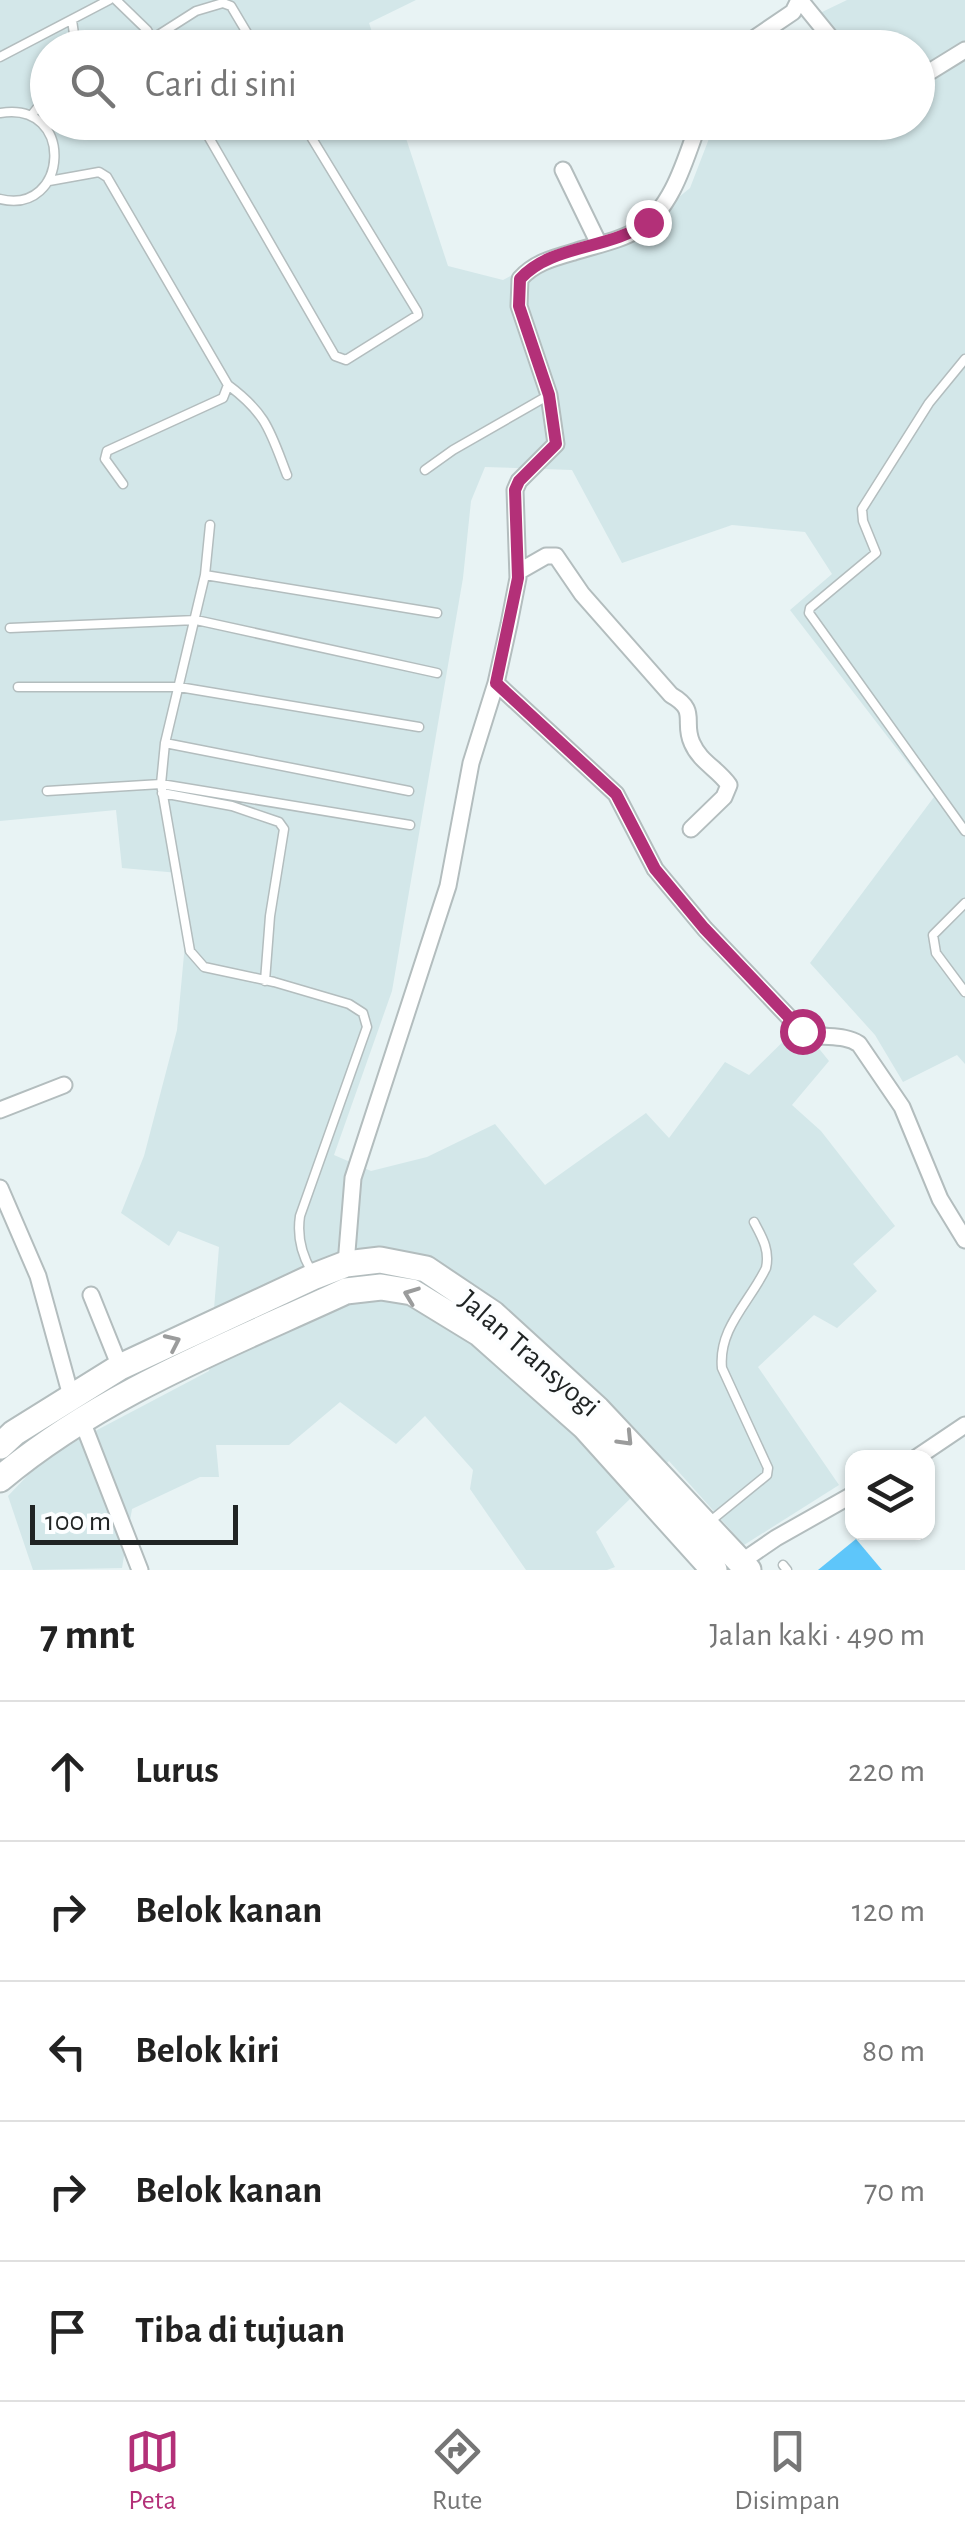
<!DOCTYPE html>
<html lang="id">
<head>
<meta charset="utf-8">
<style>
  :root { --surface:#fff; --page:#f6f6f6; --text:#222; --muted:#767676; --line:#e0e0e0; --accent:#b33078 }
  body { margin:0; font-family:"Alegreya Sans",sans-serif; background:var(--page); color:var(--text) }
  .controls { position:absolute; right:30px; bottom:30px; display:grid; overflow:hidden; border-radius:20px; box-shadow:0 2px 8px #0004 }
  .controls button { width:90px; height:90px; display:grid; place-items:center; padding:0; border:0; border-bottom:2px solid var(--line); background:var(--surface); color:var(--text); font:50px sans-serif }
  .scale { position:absolute; left:30px; bottom:25px; width:208px; box-sizing:border-box; padding-left:10px; border:5px solid #202424; border-top:0; font-size:28px; line-height:35px; white-space:nowrap; color:#202424; -webkit-text-stroke:8px #fcfeff; paint-order:stroke }
  .stop { position:absolute; width:30px; height:30px; margin:-22px; border:8px solid #b33078; border-radius:50%; background:#fff }
  .stop.end { background:#b33078; border-color:#fff; box-shadow:0 2px 10px #0008 }
  .list { margin:0; padding:0; list-style:none }
  h2 { display:flex; justify-content:space-between; align-items:center; height:130px; margin:0; padding:0 40px; font-size:42px }
  h2 small { font-size:32px; font-weight:400; color:var(--muted) }
  .list li { display:grid; grid-template-columns:65px 1fr auto; gap:30px; align-items:center; box-sizing:border-box; height:140px; padding:0 40px; border-top:2px solid var(--line) }
  .list b { display:block; font-size:38px; white-space:nowrap }
  .list em { font-size:32px; font-style:normal; color:var(--muted) }
  .icon { flex:none; width:55px; height:55px; fill:none; stroke:currentColor; stroke-width:2; stroke-linecap:round; stroke-linejoin:round }
  .map { position:relative; flex:none; width:965px; height:1570px; overflow:hidden }
  .search { position:absolute; background:var(--surface); box-shadow:0 2px 8px #0004; left:30px; right:30px; top:30px; height:110px; display:flex; align-items:center; gap:25px; box-sizing:border-box; padding:0 35px; border-radius:55px; color:var(--muted); font-size:38px }
  .sheet { height:830px; background:var(--surface) }
  nav { display:flex; justify-content:space-around; align-items:center; box-sizing:border-box; height:140px; border-top:2px solid var(--line); background:var(--surface); font-size:28px; color:var(--muted) }
  nav a { display:grid; justify-items:center; gap:5px }
  nav .on { color:var(--accent) }
  .map>svg:first-child { display:block }
</style>
</head>
<body>
<div class="map">
<svg width="965" height="1570" viewBox="0 0 965 1570">
  <rect width="100%" height="100%" fill="#e8f3f4"/>
  <path fill="#d3e7e9" d="M 0,0 L 416,0 L 369,23 L 377,47 L 48,48 L 48,122 L 401,123 L 448,266 L 503,280 L 576,241 L 644,226 L 690,188 L 715,123 L 918,122 L 918,48 L 835,47 L 820,13 L 847,0 L 965,0 L 965,1064 L 957,1055 L 903,1082 L 875,1035 L 810,963 L 934,797 L 790,610 L 832,574 L 805,532 L 732,525 L 622,563 L 572,470 L 485,467 L 471,501 L 463,578 L 392,991 L 334,1155 L 371,1171 L 427,1157 L 495,1124 L 545,1185 L 646,1113 L 669,1138 L 725,1062 L 749,1075 L 800,1025 L 829,1061 L 792,1105 L 821,1131 L 895,1226 L 853,1264 L 877,1291 L 837,1328 L 814,1315 L 758,1367 L 839,1485 L 744,1545 L 669,1461 L 596,1532 L 615,1567 L 607,1570 L 526,1570 L 470,1489 L 473,1470 L 425,1416 L 396,1444 L 340,1402 L 289,1445 L 216,1445 L 219,1477 L 200,1477 L 132,1509 L 122,1568 L 33,1570 L 8,1496 L 44,1458 L 209,1371 L 219,1247 L 178,1231 L 169,1246 L 121,1213 L 144,1156 L 177,1030 L 186,933 L 179,873 L 122,868 L 116,810 L 0,821 Z"/>
  <path fill="#5ec6fa" d="M 856,1539 L 882,1570 L 818,1570 Z"/>
  <g fill="none" stroke-linecap="round" stroke-linejoin="round">
    <g stroke="#b3bdbe" stroke-width="11">
      <path id="service" d="M 116,0 L 147,30 L 157,48
        M 72,20 L 76,48
        M 152,39 L 196,11 L 223,3 L 231,6 L 256,48
        M 0,57 L 109,0
        M 0,113 C 76,100 69,216 0,199
        M 31,116 L 48,94
        M 200,122 L 335,356 L 346,360 L 418,315 L 417,311 L 302,122
        M 49,181 L 99,172 L 107,177 L 228,385 L 223,398 L 107,451 L 105,459 L 123,484
        M 965,359 L 929,403 L 862,509 L 863,521 L 876,553 L 810,608 L 809,613 L 965,831
        M 228,385 C 267,414 270,431 287,475
        M 425,470 L 453,450 L 549,395
        M 210,525 L 205,575 L 165,743 L 161,784 L 190,951 L 204,967 L 274,982 L 349,1004 L 363,1013 L 367,1027 L 300,1216 C 297,1236 301,1254 312,1272
        M 205,575 L 437,613
        M 10,628 L 196,620 L 437,673
        M 18,687 L 179,687 L 419,727
        M 165,743 L 409,791
        M 47,791 L 161,784 L 410,825
        M 162,793 L 232,806 L 279,822 L 284,829 L 270,916 L 265,981
        M 965,903 L 933,935 L 936,953 L 965,992
        M 708,1523 L 767,1475 L 768,1468 L 722,1368 C 718,1328 750,1302 766,1268 C 770,1250 762,1237 754,1222
        M 783,1565 L 787,1570"/>
    </g>
    <g stroke="#b3bdbe" stroke-width="19">
      <path id="minor" d="M 800,0 L 839,48
        M 740,48 L 793,12 L 799,0
        M 918,79 L 965,50
        M 563,170 L 599,244
        M 518,572 L 546,556 L 556,556 L 582,594 L 671,695 C 699,711 682,721 692,743 C 700,762 718,769 729,785 L 724,797 L 691,829
        M 496,683 L 616,794 L 655,869 L 705,929 L 801,1030 C 818,1041 841,1032 859,1044 L 902,1107 L 940,1199 L 965,1240
        M 0,1110 L 64,1085
        M 0,1188 L 38,1276 L 71,1396
        M 346,1264 L 353,1178 L 448,886 L 471,763 L 496,683 L 509,624 L 518,578 L 515,490 L 519,481 L 556,444 L 549,395 L 519,306 L 520,279 C 534,263 553,258 574,252 C 595,245 620,241 639,229 C 673,208 686,157 699,122
        M 91,1295 L 120,1367
        M 82,1421 L 140,1570
        M 916,1458 L 965,1425
        M 741,1562 L 776,1538 L 852,1495"/>
    </g>
    <g stroke="#b3bdbe" stroke-width="29">
      <path id="trunk" d="M 0,1446 L 14,1433 L 120,1367 L 315,1276 L 346,1264 L 380,1260 L 426,1269 L 493,1314 L 597,1409 L 748,1570
        M 0,1479 C 101,1394 227,1346 346,1291 L 381,1287 L 412,1292 L 479,1333 L 585,1427 L 714,1570"/>
    </g>
    <use href="#service" stroke="#fff" stroke-width="8"/>
    <use href="#minor" stroke="#fff" stroke-width="15"/>
    <use href="#trunk" stroke="#fff" stroke-width="25"/>
  </g>
  <defs><path id="oneway-chevron" d="M-2-3.5L2.5 0L-2 3.5" fill="none" stroke-width="1.6" stroke-linecap="round" stroke-linejoin="round" transform="scale(2.5)"/></defs>
  <g stroke="#9b9c9c">
    <use href="#oneway-chevron" transform="translate(411 1295) rotate(-159)"/>
    <use href="#oneway-chevron" transform="translate(173 1342) rotate(-25)"/>
    <use href="#oneway-chevron" transform="translate(626 1439) rotate(46)"/>
  </g>
  <g fill="none" stroke-linecap="round" stroke-linejoin="round">
    <path stroke="#b33078" stroke-width="12" d="M 648,222 C 610,250 551,244 520,279 L 519,306 L 549,395 L 556,444 L 519,481 L 515,490 L 518,578 L 496,683 L 616,794 L 655,869 L 704,928 L 802,1031"/>
  </g>
  <g text-anchor="middle" stroke-width="8" stroke-linejoin="round" paint-order="stroke">
    <g font-size="30" fill="#202424" stroke="#fcfeff">
      <text transform="translate(530 1353) rotate(41)" y="10">Jalan Transyogi</text>
    </g>
  </g>
</svg>
<div class="controls">
<button><svg class="icon" aria-label="layers" viewBox="0 0 24 24"><path d="M12 4l9 5-9 5-9-5zM3 14l9 5 9-5"/></svg></button>
</div>
<div class="scale">100 m</div>
<div class="stop" style="left:802px;top:1031px"></div>
<div class="stop end" style="left:648px;top:222px"></div>
<div class="search"><svg class="icon" aria-label="search" viewBox="0 0 24 24"><circle cx="10" cy="10" r="6"/><path d="M15 15l6 6"/></svg>Cari di sini</div>
</div>
<section class="sheet">
<h2>7 mnt<small>Jalan kaki · 490 m</small></h2>
<ul class="list">
<li><svg class="icon" aria-label="ahead" viewBox="0 0 24 24"><path d="M12 20V5M6 11l6-6 6 6"/></svg><div><b>Lurus</b></div><em>220 m</em></li>
<li><svg class="icon" aria-label="right" viewBox="0 0 24 24"><path d="M7 20v-9h11M14 6l5 5-5 5"/></svg><div><b>Belok kanan</b></div><em>120 m</em></li>
<li><svg class="icon" aria-label="left" viewBox="0 0 24 24"><path d="M17 20v-9H6M10 6l-5 5 5 5"/></svg><div><b>Belok kiri</b></div><em>80 m</em></li>
<li><svg class="icon" aria-label="right" viewBox="0 0 24 24"><path d="M7 20v-9h11M14 6l5 5-5 5"/></svg><div><b>Belok kanan</b></div><em>70 m</em></li>
<li><svg class="icon" aria-label="arrive" viewBox="0 0 24 24"><path d="M6 21V4h12l-3 4 3 4H6"/></svg><div><b>Tiba di tujuan</b></div></li>
</ul>
</section>
<nav>
<a class="on"><svg class="icon" aria-label="map" viewBox="0 0 24 24"><path d="M3 6l6-2 6 2 6-2v14l-6 2-6-2-6 2zM9 4v14M15 6v14"/></svg>Peta</a>
<a><svg class="icon" aria-label="directions" viewBox="0 0 24 24"><path d="M12 3l9 9-9 9-9-9zM9 14v-3h6M13 9l2 2-2 2"/></svg>Rute</a>
<a><svg class="icon" aria-label="saved" viewBox="0 0 24 24"><path d="M7 4h10v16l-5-4-5 4z"/></svg>Disimpan</a>
</nav>
</body>
</html>
